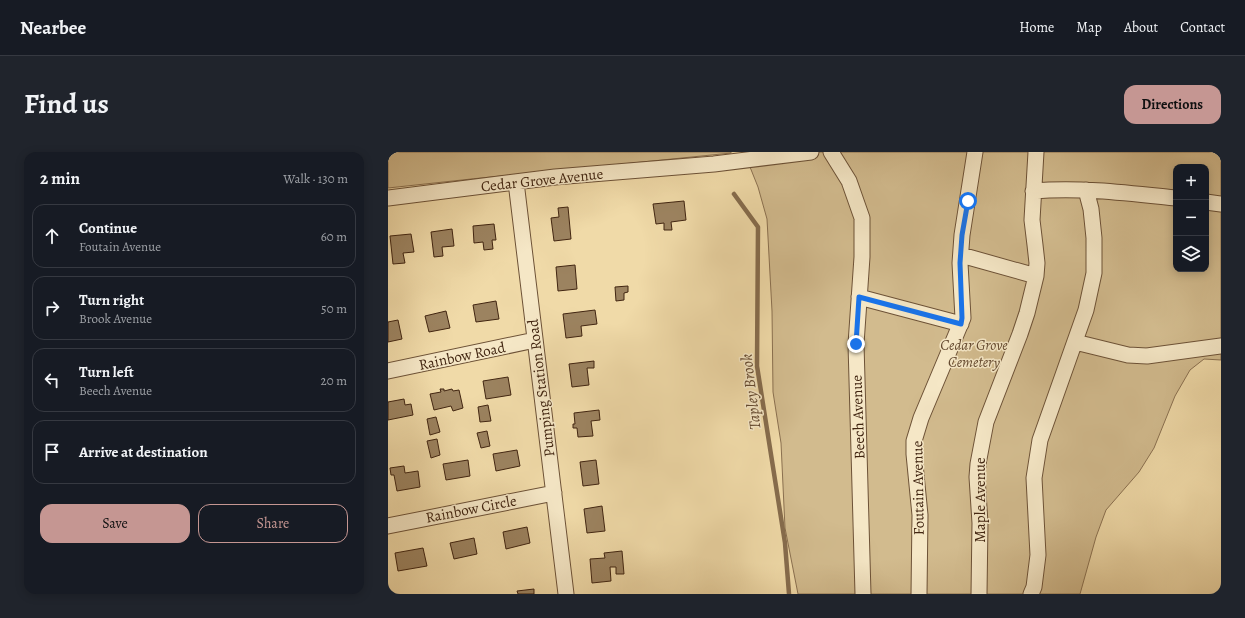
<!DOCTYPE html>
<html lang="en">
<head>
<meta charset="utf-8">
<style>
  :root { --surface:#171b24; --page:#20242c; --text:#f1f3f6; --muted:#9ea1a6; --line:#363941; --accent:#c59692 }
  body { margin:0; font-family:Alegreya,serif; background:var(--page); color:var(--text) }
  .controls { position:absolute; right:12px; top:12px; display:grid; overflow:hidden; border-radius:8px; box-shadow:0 2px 10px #0003 }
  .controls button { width:36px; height:36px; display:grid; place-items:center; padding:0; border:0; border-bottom:1px solid var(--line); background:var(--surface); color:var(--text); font:20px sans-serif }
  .stop { position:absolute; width:12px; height:12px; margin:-9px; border:3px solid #1a73e8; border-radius:50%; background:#fff }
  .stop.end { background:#1a73e8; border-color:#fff; box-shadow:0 1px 4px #0008 }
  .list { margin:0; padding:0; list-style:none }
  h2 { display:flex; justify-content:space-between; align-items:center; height:52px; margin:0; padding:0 16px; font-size:17px }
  h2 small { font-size:13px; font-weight:400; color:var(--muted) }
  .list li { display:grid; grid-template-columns:26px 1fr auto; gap:12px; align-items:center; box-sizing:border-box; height:64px; margin:0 8px 8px; padding:0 8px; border:1px solid var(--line); border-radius:12px }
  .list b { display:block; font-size:15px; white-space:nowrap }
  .list p { margin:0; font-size:13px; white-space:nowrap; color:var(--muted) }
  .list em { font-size:13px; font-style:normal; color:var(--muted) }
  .actions { display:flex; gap:8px; padding:12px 16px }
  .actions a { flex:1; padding:9px 0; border:1px solid var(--accent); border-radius:12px; text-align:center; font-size:14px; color:var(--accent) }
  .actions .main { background:var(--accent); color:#111 }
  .icon { flex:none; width:22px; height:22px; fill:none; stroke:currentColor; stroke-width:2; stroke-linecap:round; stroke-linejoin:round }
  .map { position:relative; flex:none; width:833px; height:442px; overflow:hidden; border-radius:12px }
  header { display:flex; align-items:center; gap:24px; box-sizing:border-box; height:56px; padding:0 20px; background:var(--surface); border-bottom:1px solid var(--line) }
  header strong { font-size:19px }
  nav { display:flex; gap:22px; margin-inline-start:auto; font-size:14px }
  .intro { display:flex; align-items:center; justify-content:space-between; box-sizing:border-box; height:96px; padding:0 24px }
  h1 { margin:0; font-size:28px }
  .button { padding:10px 18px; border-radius:12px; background:var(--accent); color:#111; font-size:14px; font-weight:700 }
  main { display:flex; gap:24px; padding:0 24px }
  aside { flex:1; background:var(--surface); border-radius:12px; box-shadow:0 2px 10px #0003 }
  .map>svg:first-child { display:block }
</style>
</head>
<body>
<header>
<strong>Nearbee</strong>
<nav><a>Home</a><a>Map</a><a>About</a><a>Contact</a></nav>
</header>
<div class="intro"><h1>Find us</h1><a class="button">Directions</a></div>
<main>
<aside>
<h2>2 min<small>Walk · 130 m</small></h2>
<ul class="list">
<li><svg class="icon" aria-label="ahead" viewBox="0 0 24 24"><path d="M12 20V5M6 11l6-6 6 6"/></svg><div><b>Continue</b><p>Foutain Avenue</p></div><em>60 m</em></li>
<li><svg class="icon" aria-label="right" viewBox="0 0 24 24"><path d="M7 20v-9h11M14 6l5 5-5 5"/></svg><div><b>Turn right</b><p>Brook Avenue</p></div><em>50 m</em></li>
<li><svg class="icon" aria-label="left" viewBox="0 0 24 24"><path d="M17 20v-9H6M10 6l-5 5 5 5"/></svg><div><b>Turn left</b><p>Beech Avenue</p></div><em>20 m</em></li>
<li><svg class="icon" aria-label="arrive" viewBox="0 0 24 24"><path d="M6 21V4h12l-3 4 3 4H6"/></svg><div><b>Arrive at destination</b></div></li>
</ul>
<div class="actions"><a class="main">Save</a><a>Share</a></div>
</aside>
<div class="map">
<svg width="833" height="442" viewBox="0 0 833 442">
  <rect width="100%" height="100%" fill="#f0daa8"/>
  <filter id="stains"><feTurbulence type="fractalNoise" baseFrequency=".005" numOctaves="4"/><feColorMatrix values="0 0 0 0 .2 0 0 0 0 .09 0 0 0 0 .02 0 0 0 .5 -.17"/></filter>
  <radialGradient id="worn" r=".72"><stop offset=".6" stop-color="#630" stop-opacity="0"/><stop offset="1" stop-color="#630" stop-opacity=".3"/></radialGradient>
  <path fill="#d2bb8e" stroke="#8a7050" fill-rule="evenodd" d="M 0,0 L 343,0 L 343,1 C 229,13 114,23 0,36 Z
    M 356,0 L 833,0 L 833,208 L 816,207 L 802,218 L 787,244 L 766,296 L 751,320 L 718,358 L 708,385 L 692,442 L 410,442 L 397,376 L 393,291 L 385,240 L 384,159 L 379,67 L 370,35 ZM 788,15 L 818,15 L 818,117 L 788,117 Z"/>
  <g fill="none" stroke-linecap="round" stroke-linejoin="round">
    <path stroke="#866c4d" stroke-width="4.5" d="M 346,42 L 370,75 L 369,214 L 397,391 L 401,442"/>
  </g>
  <path fill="#9c8360" stroke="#412511" d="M 296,49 L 298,68 L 283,70 L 284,78 L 276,78 L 276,71 L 268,72 L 265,52 Z
    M 180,55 L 183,87 L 166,89 L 163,66 L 171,65 L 170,56 Z
    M 106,72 L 108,88 L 104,88 L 105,97 L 96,98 L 95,90 L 86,91 L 85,74 Z
    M 64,77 L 66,94 L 54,95 L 55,104 L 46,105 L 43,80 Z
    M 23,82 L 26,100 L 15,101 L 17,111 L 5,112 L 2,84 Z
    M 187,113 L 189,137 L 170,139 L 168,115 Z
    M 240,134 L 240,140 L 236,141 L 236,148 L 228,149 L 227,135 Z
    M 108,149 L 111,167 L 88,170 L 85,153 Z
    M 207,158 L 209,172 L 193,174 L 194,184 L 178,186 L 175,162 Z
    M 58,159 L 62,176 L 41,180 L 37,164 Z
    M 10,168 L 14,187 L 0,190 L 0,170 Z
    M 206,209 L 206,216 L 199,216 L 201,233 L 184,235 L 181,212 Z
    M 120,225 L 123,243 L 98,247 L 95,229 Z
    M 52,237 L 56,237 L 56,239 L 64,237 L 65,239 L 71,238 L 75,256 L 65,259 L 63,254 L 46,258 L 42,242 L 53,240 Z
    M 16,247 L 17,253 L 23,252 L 25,263 L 0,268 L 0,250 Z
    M 100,253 L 103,269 L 92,270 L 90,255 Z
    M 211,258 L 212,268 L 203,269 L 205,284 L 190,285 L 189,276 L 185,276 L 185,272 L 187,272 L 186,261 Z
    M 48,265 L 52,280 L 42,283 L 39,267 Z
    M 99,279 L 102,294 L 93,296 L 89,281 Z
    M 49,287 L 52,303 L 43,306 L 39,289 Z
    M 129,298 L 132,314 L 108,319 L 105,302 Z
    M 80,308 L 82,324 L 58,328 L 55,312 Z
    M 208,308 L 211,332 L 195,334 L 192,310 Z
    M 16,314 L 17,321 L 30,319 L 32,335 L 9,339 L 6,323 L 3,323 L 2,316 Z
    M 214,354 L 217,379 L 199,381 L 196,357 Z
    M 139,375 L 142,391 L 118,397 L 115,380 Z
    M 86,386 L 89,402 L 66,407 L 62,391 Z
    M 35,396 L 39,414 L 10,419 L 7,401 Z
    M 234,399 L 236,422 L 228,422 L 228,415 L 222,415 L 223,429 L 204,431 L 202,407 L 217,406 L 216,401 Z
    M 146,437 L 146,442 L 130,442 L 129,439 Z"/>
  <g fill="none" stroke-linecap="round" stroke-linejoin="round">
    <g stroke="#6d5237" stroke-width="17">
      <path id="minor" d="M 443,0 L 461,29 L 474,66 L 474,105 L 468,192 L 475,442
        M 128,30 L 178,442
        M 645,39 C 693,35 740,41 788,46
        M 0,46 L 167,25 L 326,12 L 423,0
        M 818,50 L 833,52
        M 573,103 L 648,124
        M 471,145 L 573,172
        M 687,190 L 740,203 L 759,204 L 833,194
        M 0,219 L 147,188
        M 0,374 L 166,341
        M 531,442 L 532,363 L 526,302 L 526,289 L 533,266 L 575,166 L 572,111 L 574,83 L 587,0
        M 591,442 L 592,371 L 589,325 L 590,312 L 598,270 L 632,182 L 639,161 L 648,124 L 649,111 L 647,93 L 644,68 L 648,0
        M 643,442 L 646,435 L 650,403 L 646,326 L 652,288 L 698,158 L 706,121 L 706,86 L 703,57 L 698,38"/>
    </g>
    <use href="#minor" stroke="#f5e7c6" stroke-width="15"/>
  </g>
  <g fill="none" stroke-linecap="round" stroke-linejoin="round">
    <path stroke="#1a73e8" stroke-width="5" d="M 468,192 L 471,145 L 573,172 L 574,166 L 572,111 L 574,83 L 580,49"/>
  </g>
  <g text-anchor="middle" stroke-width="3" stroke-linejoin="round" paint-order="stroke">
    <g font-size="15" fill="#412511" stroke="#f5e7c6">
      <text transform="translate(154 28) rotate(-6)" y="5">Cedar Grove Avenue</text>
      <text transform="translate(74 204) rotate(-12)" y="5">Rainbow Road</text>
      <text transform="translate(153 236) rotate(-97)" y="5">Pumping Station Road</text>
      <text transform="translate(470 265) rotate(-92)" y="5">Beech Avenue</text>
      <text transform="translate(530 336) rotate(-91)" y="5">Foutain Avenue</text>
      <text transform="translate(592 348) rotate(-90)" y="5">Maple Avenue</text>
      <text transform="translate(83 357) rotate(-11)" y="5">Rainbow Circle</text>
    </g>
    <g font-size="15" font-style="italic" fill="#654a30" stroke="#f5e7c6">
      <text x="586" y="198">Cedar Grove<tspan x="586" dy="17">Cemetery</tspan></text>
    </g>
    <g font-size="16" font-style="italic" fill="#64492f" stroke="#f5e7c6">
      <text transform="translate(362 240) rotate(-97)" y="6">Tapley Brook</text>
    </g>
  </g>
  <rect width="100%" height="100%" filter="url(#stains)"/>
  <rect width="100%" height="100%" fill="url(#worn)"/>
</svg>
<div class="controls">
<button>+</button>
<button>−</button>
<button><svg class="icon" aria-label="layers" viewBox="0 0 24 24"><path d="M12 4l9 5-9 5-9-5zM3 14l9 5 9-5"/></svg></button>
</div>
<div class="stop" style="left:580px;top:49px"></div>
<div class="stop end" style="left:468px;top:192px"></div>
</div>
</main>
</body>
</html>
